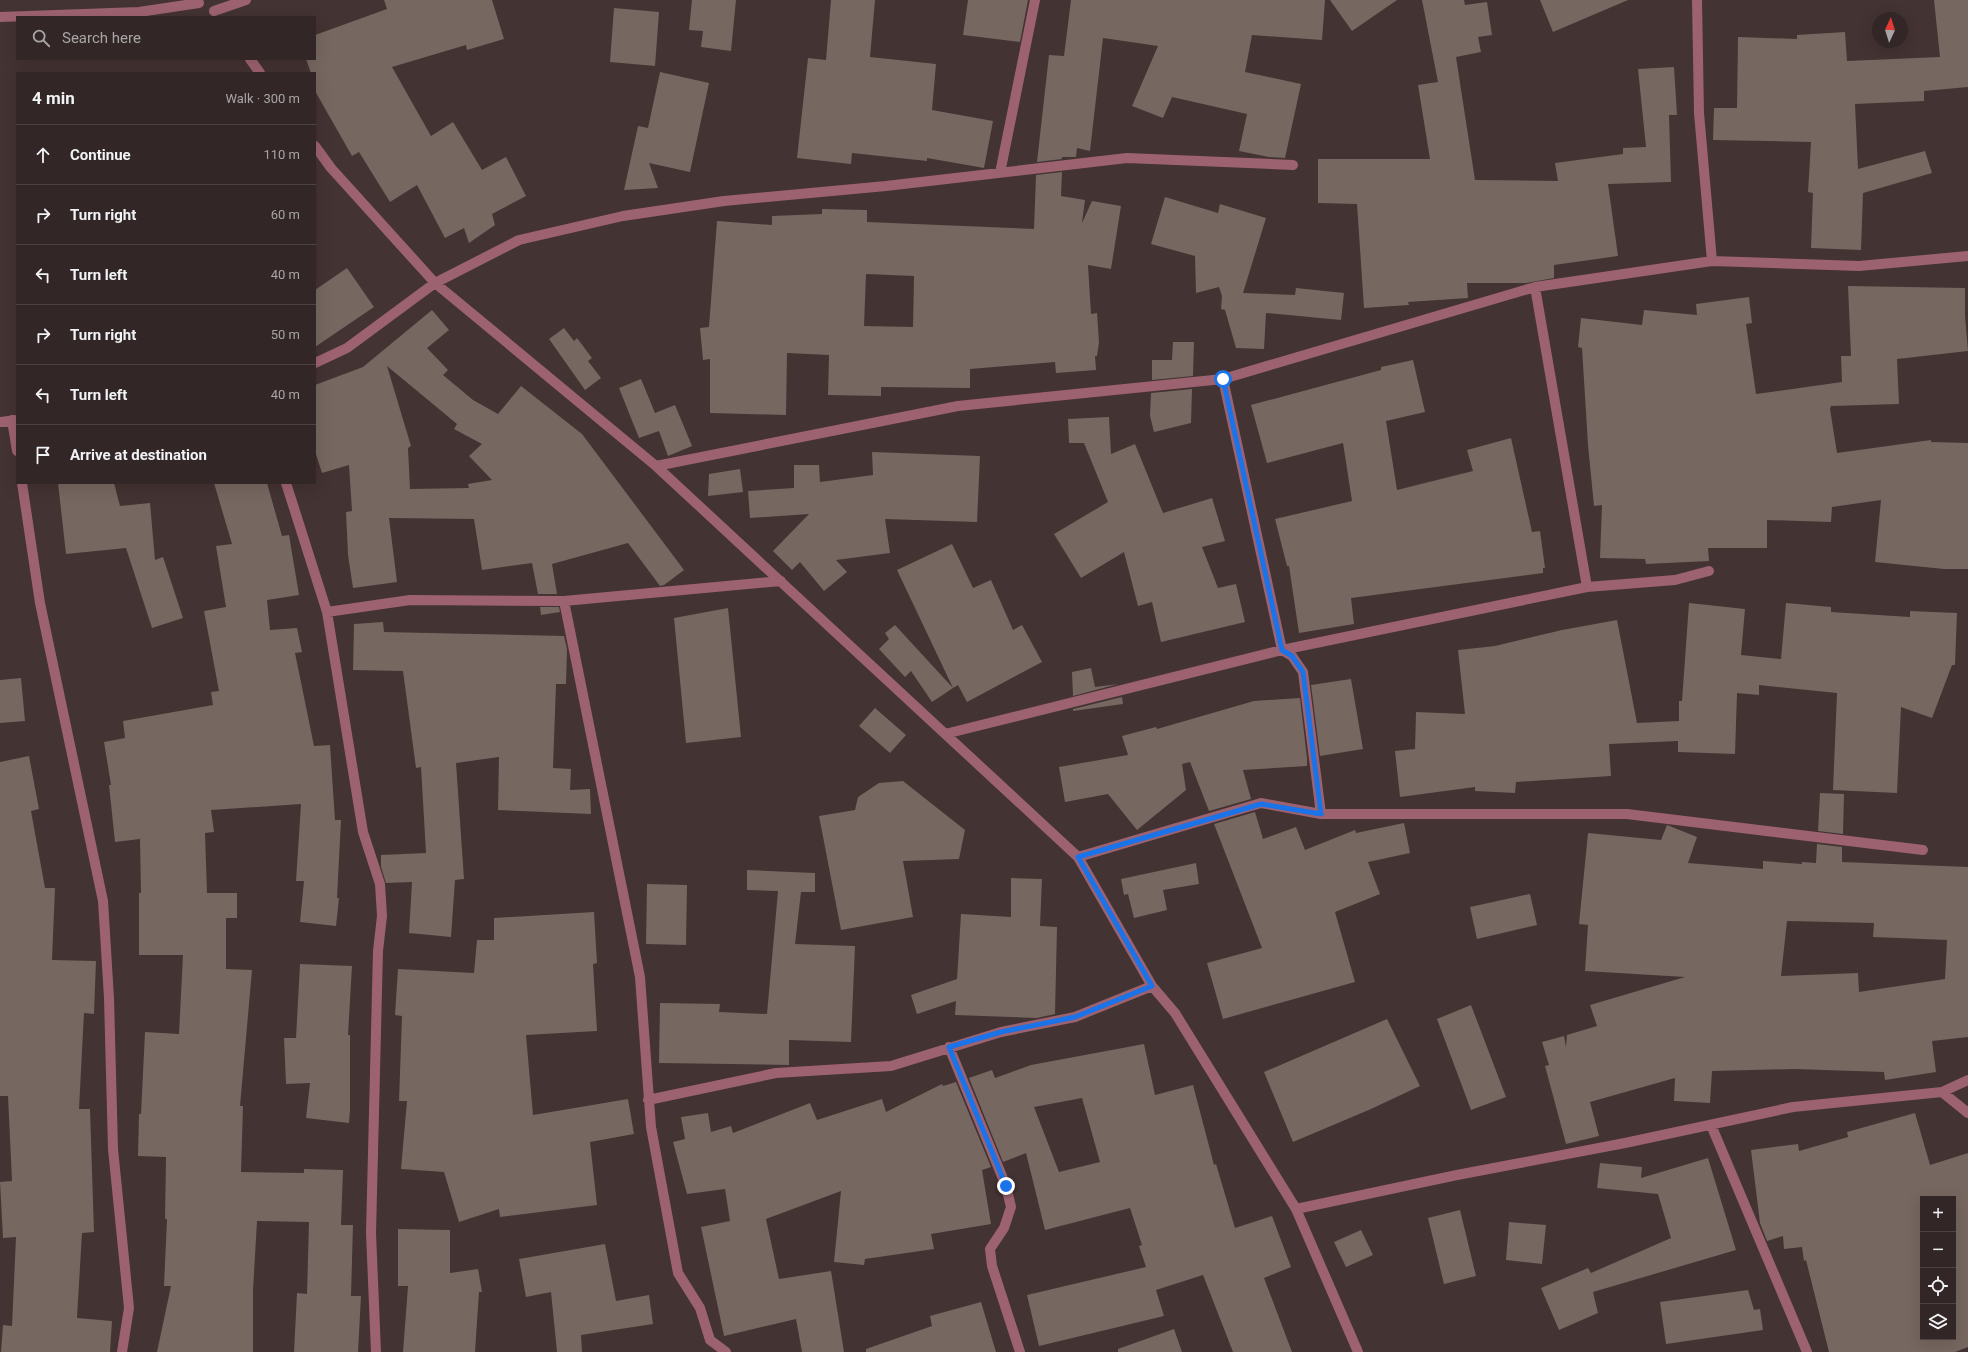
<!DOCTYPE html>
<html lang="en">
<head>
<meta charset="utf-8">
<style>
  :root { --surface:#322626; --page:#3d3232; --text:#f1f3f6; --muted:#a8a5a7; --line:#4d4343 }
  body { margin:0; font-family:Roboto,sans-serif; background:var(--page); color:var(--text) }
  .controls { position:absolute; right:12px; bottom:12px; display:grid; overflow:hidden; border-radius:0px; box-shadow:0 4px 16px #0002 }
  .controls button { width:36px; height:36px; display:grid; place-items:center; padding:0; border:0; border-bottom:1px solid var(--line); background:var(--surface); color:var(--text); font:20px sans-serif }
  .compass { position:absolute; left:1872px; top:12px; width:36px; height:36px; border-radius:50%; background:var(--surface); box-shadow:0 4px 16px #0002; rotate:4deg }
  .stop { position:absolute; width:12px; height:12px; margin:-9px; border:3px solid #1a73e8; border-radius:50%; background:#fff }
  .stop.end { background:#1a73e8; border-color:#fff; box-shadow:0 1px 4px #0008 }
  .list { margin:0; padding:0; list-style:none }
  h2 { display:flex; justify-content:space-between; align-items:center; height:52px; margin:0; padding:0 16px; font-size:17px }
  h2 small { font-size:13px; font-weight:400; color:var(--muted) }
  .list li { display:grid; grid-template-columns:26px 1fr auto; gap:12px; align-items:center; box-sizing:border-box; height:60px; padding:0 16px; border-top:1px solid var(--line) }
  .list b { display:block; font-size:15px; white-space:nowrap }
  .list em { font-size:13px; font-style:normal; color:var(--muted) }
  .icon { flex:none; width:22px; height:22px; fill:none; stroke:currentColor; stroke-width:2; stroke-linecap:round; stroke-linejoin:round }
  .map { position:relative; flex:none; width:1968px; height:1352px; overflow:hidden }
  .search { position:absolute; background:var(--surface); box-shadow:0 4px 16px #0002; left:16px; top:16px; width:300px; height:44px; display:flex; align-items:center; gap:10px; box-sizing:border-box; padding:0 14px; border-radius:0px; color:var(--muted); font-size:15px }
  .panel { position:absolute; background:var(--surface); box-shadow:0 4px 16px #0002; left:16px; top:72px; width:300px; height:412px; border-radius:0px }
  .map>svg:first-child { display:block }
</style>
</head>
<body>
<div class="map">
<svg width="1968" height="1352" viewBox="0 0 1968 1352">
  <rect width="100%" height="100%" fill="#433332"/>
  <path fill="#766760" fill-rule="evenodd" d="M 384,0 L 492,0 L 504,39 L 467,50 L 466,45 L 392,67 L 431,136 L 453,122 L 482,170 L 506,157 L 526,196 L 492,214 L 495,225 L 469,243 L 464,228 L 445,238 L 417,185 L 390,202 L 359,152 L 352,156 L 315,91 L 315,73 L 311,73 L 306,59 L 315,59 L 315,35 L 387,9 Z
    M 692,0 L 736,0 L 731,51 L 701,47 L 703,31 L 689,30 Z
    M 831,0 L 875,0 L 870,57 L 936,64 L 932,110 L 993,121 L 984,168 L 927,158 L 927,161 L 852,153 L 851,164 L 797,158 L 808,58 L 826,60 Z
    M 968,0 L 1028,0 L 1020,42 L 963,35 Z
    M 1071,0 L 1325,0 L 1322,40 L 1252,35 L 1245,72 L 1301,84 L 1285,158 L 1269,157 L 1239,151 L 1247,114 L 1172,97 L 1163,118 L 1132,106 L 1158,46 L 1103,38 L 1090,151 L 1077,148 L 1076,157 L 1062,157 L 1062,159 L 1037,162 L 1049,55 L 1064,56 Z
    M 1330,0 L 1397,0 L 1352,31 Z
    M 1422,0 L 1464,0 L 1465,5 L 1487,2 L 1492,35 L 1478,37 L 1481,52 L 1456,57 L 1475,180 L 1558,181 L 1555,163 L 1623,154 L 1623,148 L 1646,147 L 1638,69 L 1674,67 L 1677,115 L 1669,115 L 1671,182 L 1608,184 L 1618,256 L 1554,265 L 1554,278 L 1526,283 L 1467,283 L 1468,298 L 1408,302 L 1409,305 L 1364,308 L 1357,204 L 1318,203 L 1318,159 L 1430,159 L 1418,85 L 1438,82 Z
    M 1540,0 L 1628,0 L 1553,32 Z
    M 1934,0 L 1968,0 L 1968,87 L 1924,91 L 1924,101 L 1855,104 L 1858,169 L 1925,151 L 1932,173 L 1863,193 L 1861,250 L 1811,248 L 1813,193 L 1808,192 L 1811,142 L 1713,140 L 1714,108 L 1737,108 L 1738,37 L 1797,39 L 1797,35 L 1845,32 L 1847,61 L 1940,57 Z
    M 614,8 L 659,12 L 655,66 L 610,62 Z
    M 660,72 L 709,83 L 690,172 L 649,163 L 658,188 L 624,190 L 638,126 L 648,128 Z
    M 1062,172 L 1061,196 L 1085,200 L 1082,223 L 1092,201 L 1121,206 L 1111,269 L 1088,265 L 1091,314 L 1097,313 L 1099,342 L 1097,356 L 1095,356 L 1096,370 L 1056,373 L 1055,362 L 970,369 L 970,388 L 881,387 L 881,396 L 828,395 L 829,355 L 787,353 L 786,415 L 710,413 L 710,359 L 703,360 L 700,328 L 709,327 L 717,221 L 772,225 L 772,216 L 822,214 L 822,209 L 867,210 L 867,222 L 1034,229 L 1036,175 ZM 866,274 L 914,276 L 913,327 L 864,326 Z
    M 1165,197 L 1218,213 L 1220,204 L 1266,218 L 1243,293 L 1295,295 L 1296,288 L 1344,293 L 1341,320 L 1266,313 L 1264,349 L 1236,348 L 1225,310 L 1221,309 L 1222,296 L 1219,287 L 1196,293 L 1195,256 L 1151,244 Z
    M 347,268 L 374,307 L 315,347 L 315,290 Z
    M 1848,286 L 1965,288 L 1965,316 L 1968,351 L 1897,359 L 1899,404 L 1831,406 L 1830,409 L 1837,453 L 1931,440 L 1931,442 L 1968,443 L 1968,569 L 1944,569 L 1875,562 L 1881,500 L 1832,507 L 1831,522 L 1767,520 L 1767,548 L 1708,548 L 1709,561 L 1646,564 L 1645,559 L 1600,558 L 1602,505 L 1594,506 L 1588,445 L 1582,348 L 1578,347 L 1581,318 L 1642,325 L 1644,310 L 1697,315 L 1696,304 L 1749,297 L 1752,323 L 1746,324 L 1756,394 L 1842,382 L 1841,356 L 1851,356 Z
    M 432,310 L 449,330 L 427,348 L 448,370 L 443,375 L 473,400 L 498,414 L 521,386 L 582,434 L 684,570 L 664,585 L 660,586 L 628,543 L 552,564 L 557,594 L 538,594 L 532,563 L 482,570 L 474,519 L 389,518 L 397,582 L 353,588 L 348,555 L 346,512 L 352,511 L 349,465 L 322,473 L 315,451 L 315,385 L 363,367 ZM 387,366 L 457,424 L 454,429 L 482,444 L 469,456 L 492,480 L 468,484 L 469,488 L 410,489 L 408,448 L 411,446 Z
    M 564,328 L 574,341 L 577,338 L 592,358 L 588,361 L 601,378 L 585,390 L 549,339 Z
    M 1173,342 L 1194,342 L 1193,376 L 1152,380 L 1152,360 L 1172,360 Z
    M 1413,360 L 1425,412 L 1386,421 L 1397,490 L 1473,471 L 1467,450 L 1511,438 L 1532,532 L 1540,531 L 1545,568 L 1543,568 L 1543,573 L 1351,598 L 1354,624 L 1299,633 L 1289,566 L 1287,566 L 1275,519 L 1352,501 L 1343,443 L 1267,463 L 1251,405 L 1381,370 L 1381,367 Z
    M 641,379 L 655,413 L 675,405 L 692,446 L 668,456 L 659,431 L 639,438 L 619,388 Z
    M 1192,389 L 1191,423 L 1154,432 L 1150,416 L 1151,393 Z
    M 1109,417 L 1111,454 L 1135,444 L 1163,513 L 1212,498 L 1225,541 L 1202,547 L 1218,588 L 1236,584 L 1245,622 L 1161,642 L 1152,602 L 1138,606 L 1124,552 L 1081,578 L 1054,534 L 1108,502 L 1084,443 L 1069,443 L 1068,419 Z
    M 872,452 L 980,456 L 977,522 L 885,519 L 890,553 L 836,560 L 847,572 L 824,591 L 800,562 L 792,570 L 773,551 L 809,514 L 750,518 L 748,491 L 794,488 L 794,465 L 819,465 L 820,482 L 873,475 Z
    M 740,469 L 743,492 L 708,496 L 709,474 Z
    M 58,483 L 114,483 L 120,506 L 150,503 L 155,560 L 163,557 L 183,618 L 152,628 L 126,548 L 66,554 Z
    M 214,483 L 267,483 L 282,536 L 289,535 L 299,595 L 267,600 L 270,630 L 297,628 L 302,652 L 295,653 L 314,746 L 330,745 L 335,820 L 341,820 L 337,898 L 339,898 L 336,926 L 300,922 L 304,881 L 296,881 L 301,804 L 211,810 L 214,832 L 205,833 L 207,893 L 237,893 L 237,918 L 226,918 L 226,969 L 252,970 L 240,1106 L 243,1106 L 241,1172 L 304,1173 L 304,1169 L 343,1170 L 341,1225 L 353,1225 L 351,1296 L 361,1296 L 358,1352 L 294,1352 L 297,1293 L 307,1294 L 309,1222 L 257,1221 L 253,1291 L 253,1352 L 157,1352 L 171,1286 L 164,1286 L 167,1219 L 165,1219 L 166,1157 L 138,1156 L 139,1114 L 141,1114 L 145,1032 L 179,1034 L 183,955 L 139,955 L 139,893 L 141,893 L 140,839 L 115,842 L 109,785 L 111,785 L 104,742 L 125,738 L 123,721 L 213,705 L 211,692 L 219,691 L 204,611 L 226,607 L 216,546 L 232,544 Z
    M 952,544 L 973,588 L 991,580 L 1013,630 L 1022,625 L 1042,662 L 967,702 L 958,685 L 953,688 L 897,570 Z
    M 1689,603 L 1745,609 L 1741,655 L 1781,659 L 1786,603 L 1831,607 L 1831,612 L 1910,617 L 1910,611 L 1957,613 L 1955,665 L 1952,665 L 1932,718 L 1901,707 L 1897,793 L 1833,790 L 1837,693 L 1759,685 L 1759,695 L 1737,693 L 1735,754 L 1678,752 L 1678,741 L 1609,744 L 1611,776 L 1516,782 L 1515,793 L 1475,791 L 1475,787 L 1400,797 L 1395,751 L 1415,749 L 1416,712 L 1465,714 L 1458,650 L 1495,646 L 1562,630 L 1617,620 L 1637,723 L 1679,721 L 1679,701 L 1682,701 Z
    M 540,607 L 559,607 L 560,612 L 541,615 Z
    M 728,608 L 741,737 L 686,743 L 674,618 Z
    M 383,622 L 384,632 L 564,636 L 567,649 L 566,684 L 556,684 L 553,768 L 571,769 L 570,790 L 590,789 L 591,814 L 498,810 L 499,757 L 456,763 L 464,879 L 455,880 L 451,937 L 409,933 L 412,882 L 386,883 L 381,867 L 381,855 L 426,853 L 421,767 L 416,768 L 403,671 L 353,670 L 354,624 Z
    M 895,625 L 953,688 L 932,702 L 911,671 L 905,677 L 879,649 L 889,639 L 885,633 Z
    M 1091,668 L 1095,687 L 1118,684 L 1073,696 L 1072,672 Z
    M 21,678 L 25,721 L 0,723 L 0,680 Z
    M 1351,679 L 1363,749 L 1320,756 L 1311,685 Z
    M 1122,697 L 1123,704 L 1073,711 L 1073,709 Z
    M 1300,698 L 1307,758 L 1307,766 L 1243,770 L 1251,799 L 1209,811 L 1190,762 L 1182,764 L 1186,790 L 1137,830 L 1108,794 L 1065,802 L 1059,767 L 1128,755 L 1122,736 L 1156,727 L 1157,729 L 1254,701 Z
    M 875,708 L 906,735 L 890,753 L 859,726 Z
    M 29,756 L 39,809 L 31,811 L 45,888 L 55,888 L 52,960 L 96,961 L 94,1014 L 84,1013 L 79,1109 L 90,1109 L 94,1232 L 82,1233 L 77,1318 L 112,1321 L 110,1352 L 1,1352 L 3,1325 L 12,1326 L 16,1237 L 3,1238 L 0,1182 L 12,1181 L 8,1096 L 0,1096 L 0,762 Z
    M 903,781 L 965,830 L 959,859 L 903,861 L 913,917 L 841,930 L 819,816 L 855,810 L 858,797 L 879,783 Z
    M 1820,793 L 1844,794 L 1843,834 L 1818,831 Z
    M 1255,812 L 1263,839 L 1296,827 L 1305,850 L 1355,830 L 1356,833 L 1404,823 L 1410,853 L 1368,862 L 1380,894 L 1335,912 L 1355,982 L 1223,1019 L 1207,963 L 1262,948 L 1214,824 Z
    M 1667,825 L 1697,837 L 1688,863 L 1763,869 L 1763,861 L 1802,864 L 1802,862 L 1816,863 L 1817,844 L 1842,847 L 1842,862 L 1968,867 L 1968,1037 L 1932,1041 L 1936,1072 L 1885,1080 L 1884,1072 L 1795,1069 L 1712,1071 L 1710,1103 L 1674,1101 L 1675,1078 L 1590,1102 L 1599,1136 L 1566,1144 L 1545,1066 L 1549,1065 L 1542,1042 L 1564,1036 L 1566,1047 L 1567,1035 L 1597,1026 L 1590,1005 L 1685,977 L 1585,971 L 1588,925 L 1579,924 L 1588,833 L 1661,840 ZM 1787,921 L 1874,923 L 1873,937 L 1947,940 L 1945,979 L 1859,992 L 1858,973 L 1781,976 Z
    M 1196,863 L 1199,884 L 1163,890 L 1167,910 L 1134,918 L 1128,894 L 1124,895 L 1121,879 Z
    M 747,870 L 815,873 L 815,892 L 801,892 L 795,944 L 855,946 L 851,1042 L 789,1040 L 789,1065 L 659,1063 L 660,1003 L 720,1004 L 719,1012 L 767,1014 L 778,891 L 747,890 Z
    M 1011,878 L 1042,879 L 1040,926 L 1057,927 L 1055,1014 L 1037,1018 L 955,1015 L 956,1001 L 917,1014 L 911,995 L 957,979 L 961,914 L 1011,917 Z
    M 647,884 L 687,885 L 686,945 L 646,944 Z
    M 1530,894 L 1537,925 L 1477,939 L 1470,907 Z
    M 594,912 L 597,963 L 593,964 L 597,1031 L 526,1035 L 533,1115 L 628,1099 L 634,1134 L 590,1142 L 597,1205 L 500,1217 L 499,1209 L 459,1222 L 444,1172 L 401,1169 L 407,1101 L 399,1101 L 402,1016 L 395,1015 L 398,969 L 474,973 L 477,940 L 494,940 L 494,918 Z
    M 300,964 L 352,966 L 348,1035 L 350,1035 L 350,1110 L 349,1123 L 306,1118 L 310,1083 L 286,1084 L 284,1038 L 296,1038 Z
    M 1471,1005 L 1506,1097 L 1471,1110 L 1437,1019 Z
    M 1387,1019 L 1420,1086 L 1371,1109 L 1293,1142 L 1264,1072 Z
    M 1144,1044 L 1155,1095 L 1193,1085 L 1214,1165 L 1216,1164 L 1235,1228 L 1272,1216 L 1291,1267 L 1264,1278 L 1292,1352 L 1233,1352 L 1203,1275 L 1156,1290 L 1164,1316 L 1039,1346 L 1027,1295 L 1146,1267 L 1139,1246 L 1142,1245 L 1130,1208 L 1045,1230 L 1026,1153 L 1003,1162 L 969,1078 L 992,1070 L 995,1078 L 1031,1065 ZM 1082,1098 L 1100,1162 L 1059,1172 L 1034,1107 Z
    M 956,1082 L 991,1167 L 982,1170 L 991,1224 L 931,1234 L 934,1249 L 865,1259 L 864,1265 L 834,1262 L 841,1191 L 766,1219 L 779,1279 L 831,1271 L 844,1352 L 802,1352 L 796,1319 L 724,1336 L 701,1227 L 730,1221 L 725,1189 L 687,1194 L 673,1142 L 685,1139 L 681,1117 L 708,1113 L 711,1132 L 731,1126 L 733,1133 L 810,1103 L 817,1120 L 882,1099 L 886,1112 L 942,1084 L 943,1086 Z
    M 1915,1113 L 1930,1165 L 1968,1153 L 1968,1347 L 1955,1352 L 1829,1352 L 1806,1260 L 1804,1261 L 1802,1247 L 1784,1249 L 1783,1236 L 1767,1241 L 1760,1223 L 1751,1150 L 1798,1144 L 1799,1151 L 1848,1137 L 1847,1132 ZM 1923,1199 L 1953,1199 L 1953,1337 L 1923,1337 Z
    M 1708,1158 L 1736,1250 L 1593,1292 L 1598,1313 L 1559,1330 L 1541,1288 L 1588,1268 L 1591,1273 L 1671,1238 L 1658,1194 L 1597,1188 L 1600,1163 L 1642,1167 L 1641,1178 Z
    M 1460,1210 L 1476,1276 L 1444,1284 L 1428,1218 Z
    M 1509,1222 L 1546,1225 L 1542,1264 L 1506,1260 Z
    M 398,1229 L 450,1230 L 450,1273 L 478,1269 L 482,1292 L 479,1292 L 475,1352 L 403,1352 L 408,1286 L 398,1286 Z
    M 1361,1230 L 1373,1255 L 1346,1267 L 1334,1242 Z
    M 605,1244 L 616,1301 L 649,1295 L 653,1324 L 581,1335 L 582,1352 L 557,1352 L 551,1292 L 526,1297 L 519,1259 Z
    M 1748,1290 L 1754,1310 L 1760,1309 L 1763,1330 L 1666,1344 L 1660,1302 Z
    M 981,1302 L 996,1352 L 866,1352 L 866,1349 L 932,1326 L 930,1316 Z
    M 1174,1329 L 1182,1352 L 1118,1352 L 1118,1349 Z"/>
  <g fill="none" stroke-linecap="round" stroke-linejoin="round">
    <path stroke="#9d6270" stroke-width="10" d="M 1697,0 L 1699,113 L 1712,261
      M 214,11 L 246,0
      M 0,17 L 139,12 L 199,3
      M 250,59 L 260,73
      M 315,146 L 331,168 L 435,283 L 656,466 L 1078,857 L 1152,986 L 1175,1013 L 1296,1209 L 1358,1352
      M 1000,173 L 1035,0
      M 1535,287 L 1587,587
      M 315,363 L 347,348 L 435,283 L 519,240 L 623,216 L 724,201 L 886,186 L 1127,158 L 1293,165
      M 1223,379 L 1282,650 L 1292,656 L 1303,672 L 1321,814
      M 12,420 L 17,451
      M 0,422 L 17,420
      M 656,466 L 958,406 L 1223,379 L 1535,287 L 1712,261 L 1859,266 L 1968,256
      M 22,483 L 40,603 L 103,901 L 109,998 L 113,1149 L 129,1308 L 122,1352
      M 286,483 L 327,612 L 363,832 L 380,884 L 382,916 L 378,951 L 371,1233 L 376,1352
      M 564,601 L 640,977 L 651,1127 L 678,1273 L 700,1308 L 710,1340 L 726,1352
      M 327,612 L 410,600 L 564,601 L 781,581
      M 945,734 L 1282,650 L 1587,587 L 1675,580 L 1709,571
      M 1078,857 L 1261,803 L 1321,814 L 1627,814 L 1923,850
      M 949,1047 L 1006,1186 L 1011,1207 L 1004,1228 L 990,1249 L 992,1266 L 1020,1352
      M 1942,1092 L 1968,1080
      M 648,1100 L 776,1073 L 891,1066 L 1001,1032 L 1075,1017 L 1152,986
      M 1711,1125 L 1807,1352
      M 1296,1209 L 1457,1175 L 1625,1143 L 1793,1107 L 1942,1092 L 1968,1113"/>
  </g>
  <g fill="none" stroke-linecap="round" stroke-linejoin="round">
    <path stroke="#1a73e8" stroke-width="5" d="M 1006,1186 L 949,1047 L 1001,1032 L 1075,1017 L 1152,986 L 1078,857 L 1261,804 L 1321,814 L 1303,672 L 1292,656 L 1282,650 L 1223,379"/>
  </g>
</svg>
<div class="controls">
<button>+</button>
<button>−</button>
<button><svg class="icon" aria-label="locate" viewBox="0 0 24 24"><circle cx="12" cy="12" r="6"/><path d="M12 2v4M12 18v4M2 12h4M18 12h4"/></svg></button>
<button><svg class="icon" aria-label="layers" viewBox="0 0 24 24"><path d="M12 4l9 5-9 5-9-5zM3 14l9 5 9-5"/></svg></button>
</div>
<svg class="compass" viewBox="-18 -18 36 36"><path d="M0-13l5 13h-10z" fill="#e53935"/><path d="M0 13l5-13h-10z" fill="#a8a5a7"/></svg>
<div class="stop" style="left:1223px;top:379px"></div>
<div class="stop end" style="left:1006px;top:1186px"></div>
<div class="search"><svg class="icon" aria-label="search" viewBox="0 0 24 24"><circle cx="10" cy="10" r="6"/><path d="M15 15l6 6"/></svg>Search here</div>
<section class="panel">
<h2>4 min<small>Walk · 300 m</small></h2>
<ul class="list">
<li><svg class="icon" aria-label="ahead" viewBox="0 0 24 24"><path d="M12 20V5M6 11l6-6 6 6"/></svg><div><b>Continue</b></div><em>110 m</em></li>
<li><svg class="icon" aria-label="right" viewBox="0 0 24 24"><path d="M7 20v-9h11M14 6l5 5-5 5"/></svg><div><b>Turn right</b></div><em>60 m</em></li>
<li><svg class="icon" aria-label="left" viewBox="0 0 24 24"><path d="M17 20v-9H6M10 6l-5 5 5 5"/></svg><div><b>Turn left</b></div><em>40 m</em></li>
<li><svg class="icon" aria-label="right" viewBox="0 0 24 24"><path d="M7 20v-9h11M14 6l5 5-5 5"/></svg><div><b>Turn right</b></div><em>50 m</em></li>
<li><svg class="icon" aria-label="left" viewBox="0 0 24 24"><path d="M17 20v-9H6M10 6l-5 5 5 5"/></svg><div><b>Turn left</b></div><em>40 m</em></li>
<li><svg class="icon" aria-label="arrive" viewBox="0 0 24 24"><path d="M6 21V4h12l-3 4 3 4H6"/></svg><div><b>Arrive at destination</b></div></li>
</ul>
</section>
</div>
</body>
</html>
